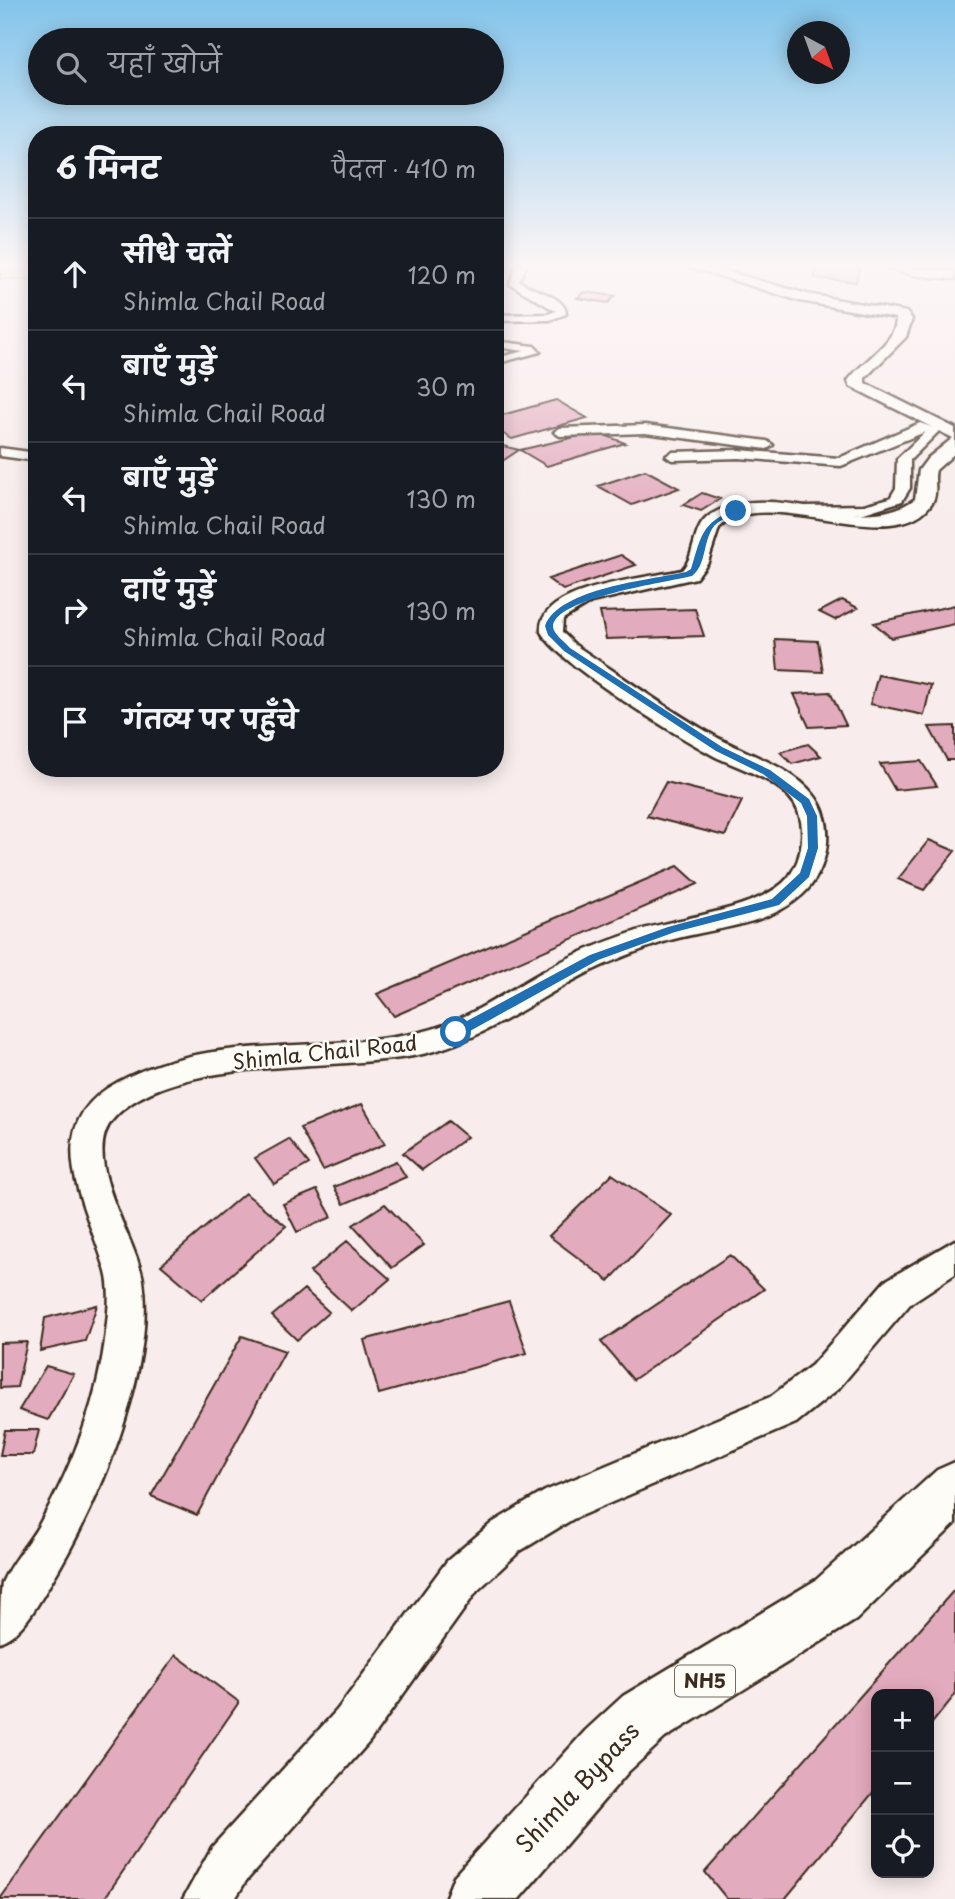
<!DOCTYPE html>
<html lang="hi">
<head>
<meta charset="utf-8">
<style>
  :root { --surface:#171b24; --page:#20242c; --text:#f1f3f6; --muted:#9ea1a6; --line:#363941 }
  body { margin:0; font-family:"Playpen Sans","Playpen Sans Deva",sans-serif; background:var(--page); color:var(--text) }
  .controls { position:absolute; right:21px; bottom:21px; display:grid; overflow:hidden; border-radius:14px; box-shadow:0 4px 18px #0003 }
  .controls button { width:63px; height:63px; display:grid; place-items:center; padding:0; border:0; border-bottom:2px solid var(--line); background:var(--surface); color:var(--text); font:35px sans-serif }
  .compass { position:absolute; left:787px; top:21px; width:63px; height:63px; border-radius:50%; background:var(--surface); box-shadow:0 4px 18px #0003; rotate:139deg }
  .stop { position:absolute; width:21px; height:21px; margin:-16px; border:5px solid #1f6fb2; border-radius:50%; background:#fff }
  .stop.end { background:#1f6fb2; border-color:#fff; box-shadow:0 2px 7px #0008 }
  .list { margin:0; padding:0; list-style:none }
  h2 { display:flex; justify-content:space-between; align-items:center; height:91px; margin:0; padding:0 28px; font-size:30px }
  h2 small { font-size:23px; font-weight:400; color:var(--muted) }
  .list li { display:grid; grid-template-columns:46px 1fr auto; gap:21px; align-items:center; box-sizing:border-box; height:112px; padding:0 28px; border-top:2px solid var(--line) }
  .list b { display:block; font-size:26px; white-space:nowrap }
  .list p { margin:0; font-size:23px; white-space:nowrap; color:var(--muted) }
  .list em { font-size:23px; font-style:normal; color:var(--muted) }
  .icon { flex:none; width:38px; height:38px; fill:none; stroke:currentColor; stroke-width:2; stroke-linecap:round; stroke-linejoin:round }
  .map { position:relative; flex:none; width:955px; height:1899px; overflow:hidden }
  .search { position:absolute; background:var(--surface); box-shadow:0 4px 18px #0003; left:28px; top:28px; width:476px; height:77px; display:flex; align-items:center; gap:18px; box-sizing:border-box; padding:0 24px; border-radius:38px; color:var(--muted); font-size:26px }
  .panel { position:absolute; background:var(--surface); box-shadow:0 4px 18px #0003; left:28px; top:126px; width:476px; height:651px; border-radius:28px }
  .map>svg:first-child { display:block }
</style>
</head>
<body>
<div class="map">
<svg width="955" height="1899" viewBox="0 0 955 1899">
  <rect width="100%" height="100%" fill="#f8ecec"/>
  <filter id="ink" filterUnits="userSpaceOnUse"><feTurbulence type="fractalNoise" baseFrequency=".0143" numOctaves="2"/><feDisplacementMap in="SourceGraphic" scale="14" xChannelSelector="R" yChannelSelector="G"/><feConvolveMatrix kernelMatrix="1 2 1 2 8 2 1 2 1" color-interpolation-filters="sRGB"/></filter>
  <g filter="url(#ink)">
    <path fill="#a9db9c" stroke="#72825d" stroke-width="2" d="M 0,266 L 37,266 L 37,280 L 0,279 Z"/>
    <path fill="#e3abbe" stroke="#3b2a1e" stroke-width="2" d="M 818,266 L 860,266 L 856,282 L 814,278 Z
      M 584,292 L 615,296 L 608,303 L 577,298 Z
      M 556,400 L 587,418 L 512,439 L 495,429 L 495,417 Z
      M 597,432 L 625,443 L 547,466 L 520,450 Z
      M 495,444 L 519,450 L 495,466 Z
      M 645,470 L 679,488 L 632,505 L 598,486 Z
      M 702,493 L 720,499 L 701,511 L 683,505 Z
      M 621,555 L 636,565 L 563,590 L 548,579 Z
      M 842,600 L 858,608 L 835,620 L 819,612 Z
      M 955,605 L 955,624 L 891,638 L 874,623 Z
      M 695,609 L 704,636 L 606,639 L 600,612 Z
      M 775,639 L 818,641 L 823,672 L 778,670 Z
      M 878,675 L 931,685 L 924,715 L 870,704 Z
      M 830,692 L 846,725 L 809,727 L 794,694 Z
      M 955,726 L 955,760 L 947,760 L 929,727 Z
      M 808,744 L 821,756 L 792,764 L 780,752 Z
      M 921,761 L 937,786 L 895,790 L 880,764 Z
      M 666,782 L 742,801 L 725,836 L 647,816 Z
      M 929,840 L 955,851 L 924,890 L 898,879 Z
      M 678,866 L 698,884 L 394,1016 L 377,994 Z
      M 362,1104 L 385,1144 L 323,1170 L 300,1128 Z
      M 448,1121 L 467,1137 L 422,1170 L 403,1153 Z
      M 289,1139 L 309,1164 L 274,1184 L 255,1158 Z
      M 396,1161 L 406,1177 L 344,1204 L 334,1187 Z
      M 612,1174 L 671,1215 L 609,1281 L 549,1236 Z
      M 317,1190 L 332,1217 L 297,1232 L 283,1204 Z
      M 245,1193 L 286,1226 L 202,1300 L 161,1265 Z
      M 385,1204 L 424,1245 L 392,1268 L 353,1225 Z
      M 347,1241 L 390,1279 L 352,1311 L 310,1272 Z
      M 730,1255 L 764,1289 L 633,1380 L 601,1342 Z
      M 304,1289 L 329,1312 L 297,1340 L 272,1316 Z
      M 509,1301 L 527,1353 L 379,1394 L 364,1340 Z
      M 97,1305 L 85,1341 L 40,1351 L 45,1318 Z
      M 242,1336 L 285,1351 L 197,1515 L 151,1496 Z
      M 27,1342 L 17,1387 L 0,1388 L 0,1343 Z
      M 46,1366 L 74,1374 L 48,1420 L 19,1410 Z
      M 5,1430 L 39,1430 L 33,1455 L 0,1455 Z
      M 955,1589 L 955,1695 L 929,1727 L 929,1694 L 876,1694 L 876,1789 L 785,1899 L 727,1899 L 705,1872 Z
      M 176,1655 L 239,1702 L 104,1899 L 0,1899 Z"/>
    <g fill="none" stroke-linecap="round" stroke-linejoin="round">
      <g stroke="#3b2a1e" stroke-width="5">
        <path id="street" d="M 516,266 L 526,266 L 519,281 C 532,291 566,296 566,314 L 550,320 L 495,321 L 495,315 L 548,314 L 556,311 L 510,284 Z
          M 945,266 L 955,266 L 955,270 L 947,268 Z
          M 495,341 L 534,346 L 540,352 L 495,364 L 495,358 L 525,351 L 495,347 Z
          M 920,423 L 940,430 L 910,460 L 910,488 L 902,501 L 864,513 L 805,514 L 798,510 L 805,506 L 864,505 L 890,498 L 896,488 L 897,459 L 925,432 L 841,466 L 739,458 L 672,460 L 666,456 L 672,452 L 739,450 L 839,458 Z
          M 645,425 L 767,441 L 773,445 L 767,449 L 645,433 L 560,436 L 554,432 L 560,428 Z
          M 0,448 L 37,453 L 37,461 L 0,456 Z"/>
      </g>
      <g stroke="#3b2a1e" stroke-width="5">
        <path id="secondary" d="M 687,266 L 707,266 L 807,294 L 906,312 L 912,319 L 906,337 L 865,378 L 865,383 L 955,428 L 955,453 L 936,470 C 933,480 938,491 933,501 C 897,561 765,481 719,528 L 708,562 L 696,578 L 591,602 L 563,619 L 562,632 L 575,645 C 620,675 664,707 711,734 C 743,753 789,765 813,794 C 837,823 829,871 802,895 C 765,929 703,928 658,944 C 628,954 599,966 572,981 C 524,1008 481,1039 427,1053 C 344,1074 174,1052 114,1118 C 78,1157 137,1239 143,1280 C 156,1373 97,1508 49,1586 C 36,1607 23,1633 0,1642 C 0,1625 0,1598 2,1583 C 10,1563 28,1544 39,1525 C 73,1465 98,1401 106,1332 C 108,1314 111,1290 106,1272 C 88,1208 34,1126 118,1082 C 211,1031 322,1055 421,1032 C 468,1021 508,990 551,967 C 578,952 607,941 637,931 C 680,917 751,911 783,883 C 801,867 807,833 798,811 C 788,782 740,769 714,756 C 675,734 562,667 541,632 C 536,586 650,578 682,570 C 697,554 691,526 712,514 C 776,477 859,540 915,499 L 919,470 L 928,458 L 953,438 L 850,386 L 848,381 C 861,361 897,343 896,318 L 800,301 Z
          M 884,266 L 955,271 L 955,279 L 911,275 Z
          M 955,1240 L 955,1274 L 911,1303 L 838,1389 L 796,1423 L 573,1519 L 520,1551 L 477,1591 L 369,1742 L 246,1881 L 235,1899 L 183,1899 L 212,1847 L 337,1710 L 447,1561 L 492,1523 L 545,1491 L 770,1397 L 812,1365 L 885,1281 Z"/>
      </g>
      <g stroke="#3b2a1e" stroke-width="5">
        <path id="highway" d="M 955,1462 L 955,1524 L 856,1620 L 665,1738 L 628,1772 L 519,1899 L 445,1899 L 454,1876 L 586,1730 L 623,1696 L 816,1580 L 937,1470 Z"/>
      </g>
      <use href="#street" fill="#fdfcf7" fill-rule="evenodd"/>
      <use href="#secondary" fill="#fdfcf7" fill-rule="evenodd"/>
      <use href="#highway" fill="#fdfcf7" fill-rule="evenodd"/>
    </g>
  </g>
  <linearGradient id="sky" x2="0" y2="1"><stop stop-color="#83c4ea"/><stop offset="0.5" stop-color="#fcf6f6"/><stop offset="1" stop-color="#fcf6f6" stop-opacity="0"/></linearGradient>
  <rect width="955" height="532" fill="url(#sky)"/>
  <path fill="#1f6fb2" d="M 734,510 L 740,511 C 731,517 718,519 712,529 C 703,544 706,565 692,576 C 668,582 553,598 553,627 C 554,635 565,642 570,648 L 722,747 L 770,770 L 809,799 L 817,816 L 818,848 L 809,877 L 779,905 L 675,932 L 598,960 L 461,1036 L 452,1036 L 452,1029 L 590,955 L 668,927 L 772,899 L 800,873 L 808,848 L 807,816 L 801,803 L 763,774 L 716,751 L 564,651 L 548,635 L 545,626 C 559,588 650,580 686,572 L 691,569 C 701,537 701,523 734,510 Z"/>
  <g text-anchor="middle" stroke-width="5" stroke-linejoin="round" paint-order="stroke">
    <rect fill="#fdfcf7" stroke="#75695f" stroke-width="2" x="675" y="1665.5" width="60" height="31" rx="5"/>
    <g font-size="19" font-weight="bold" fill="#3b2a1e">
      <text x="705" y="1688">NH5</text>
    </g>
    <g font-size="21" fill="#3b2a1e" stroke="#fdfcf7">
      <text transform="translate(325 1053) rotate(-6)" y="7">Shimla Chail Road</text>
    </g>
    <g font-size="24" fill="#3b2a1e" stroke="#fdfcf7">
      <text transform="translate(578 1788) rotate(-47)" y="8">Shimla Bypass</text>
    </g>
  </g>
</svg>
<div class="controls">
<button>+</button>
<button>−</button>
<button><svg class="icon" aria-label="locate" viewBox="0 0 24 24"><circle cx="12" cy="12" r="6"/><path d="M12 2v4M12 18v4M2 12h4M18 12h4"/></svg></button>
</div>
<svg class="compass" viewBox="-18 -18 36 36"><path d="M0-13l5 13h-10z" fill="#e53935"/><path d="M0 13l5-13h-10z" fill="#9ea1a6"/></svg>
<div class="stop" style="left:456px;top:1032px"></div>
<div class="stop end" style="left:736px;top:511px"></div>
<div class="search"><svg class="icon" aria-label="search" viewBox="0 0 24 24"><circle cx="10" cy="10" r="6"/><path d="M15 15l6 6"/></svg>यहाँ खोजें</div>
<section class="panel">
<h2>6 मिनट<small>पैदल · 410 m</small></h2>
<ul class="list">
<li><svg class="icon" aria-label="ahead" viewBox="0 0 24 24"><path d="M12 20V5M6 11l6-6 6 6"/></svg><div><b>सीधे चलें</b><p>Shimla Chail Road</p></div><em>120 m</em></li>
<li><svg class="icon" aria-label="left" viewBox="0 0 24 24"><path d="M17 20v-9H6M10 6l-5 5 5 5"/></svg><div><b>बाएँ मुड़ें</b><p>Shimla Chail Road</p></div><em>30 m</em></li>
<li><svg class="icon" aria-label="left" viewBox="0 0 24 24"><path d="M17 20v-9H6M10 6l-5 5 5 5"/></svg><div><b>बाएँ मुड़ें</b><p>Shimla Chail Road</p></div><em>130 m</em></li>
<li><svg class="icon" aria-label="right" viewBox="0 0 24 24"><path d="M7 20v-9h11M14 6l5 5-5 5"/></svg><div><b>दाएँ मुड़ें</b><p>Shimla Chail Road</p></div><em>130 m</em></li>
<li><svg class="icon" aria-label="arrive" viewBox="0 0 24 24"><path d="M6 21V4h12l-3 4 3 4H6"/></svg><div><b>गंतव्य पर पहुँचे</b></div></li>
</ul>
</section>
</div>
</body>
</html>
